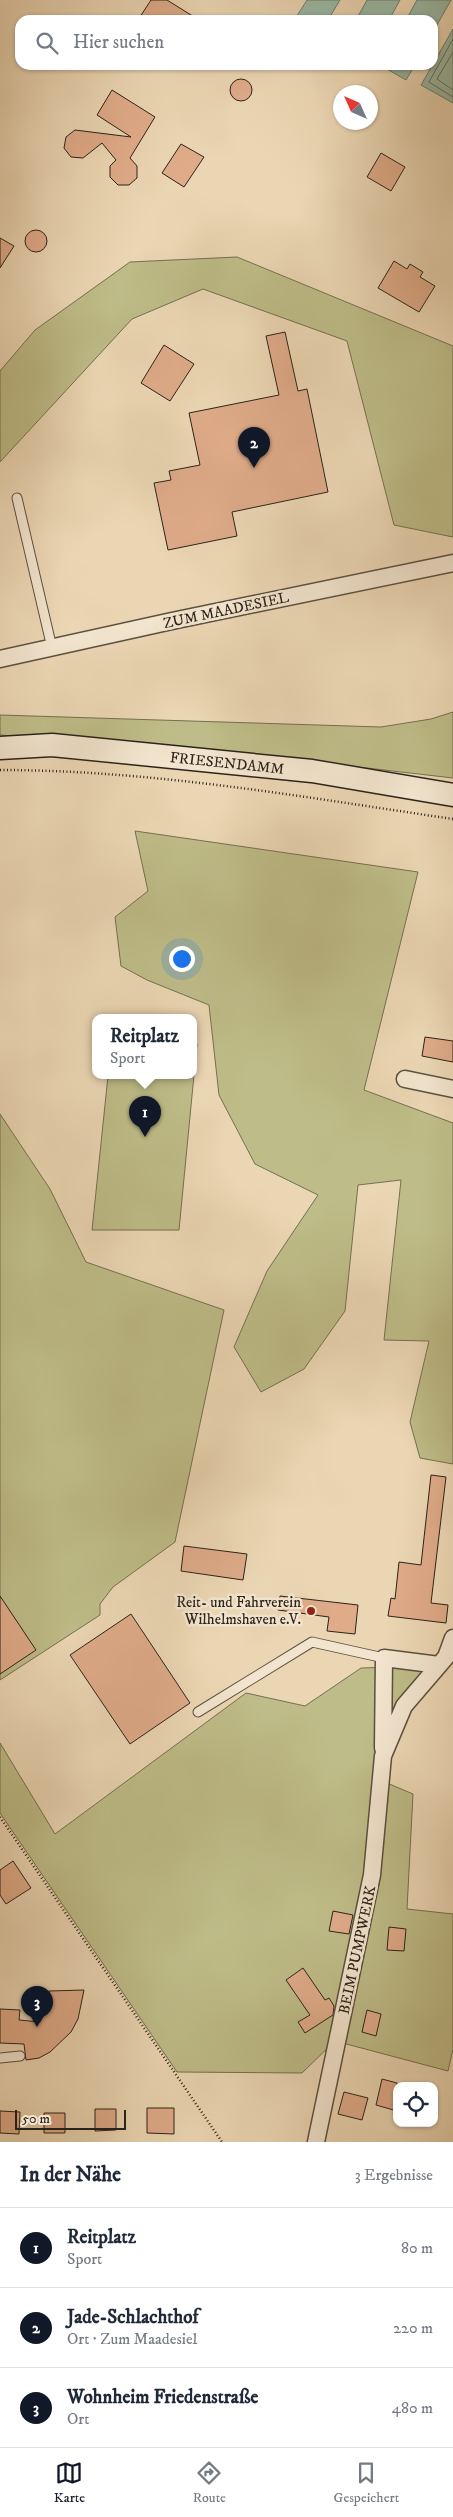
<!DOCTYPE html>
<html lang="de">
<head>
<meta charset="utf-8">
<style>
  :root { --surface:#fff; --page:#f2f2f3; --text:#1f2937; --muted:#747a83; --line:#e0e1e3; --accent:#111827 }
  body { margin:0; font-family:"IM FELL DW Pica",serif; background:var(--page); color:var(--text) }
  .controls { position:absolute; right:15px; bottom:15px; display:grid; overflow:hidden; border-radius:10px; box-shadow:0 1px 4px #0004 }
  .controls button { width:45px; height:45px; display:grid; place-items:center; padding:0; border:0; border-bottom:1px solid var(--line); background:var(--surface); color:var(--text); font:25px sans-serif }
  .compass { position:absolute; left:333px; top:85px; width:45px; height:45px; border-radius:50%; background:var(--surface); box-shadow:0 1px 4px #0004; rotate:315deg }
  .scale { position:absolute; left:15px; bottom:12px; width:111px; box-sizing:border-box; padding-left:5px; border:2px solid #2c231a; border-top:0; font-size:14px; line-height:18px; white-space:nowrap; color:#2c231a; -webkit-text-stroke:4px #f2e4ce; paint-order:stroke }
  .you { position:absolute; left:181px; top:958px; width:18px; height:18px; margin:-12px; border:4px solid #fff; border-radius:50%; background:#1a73e8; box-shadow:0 0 0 8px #1a73e833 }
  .badge { display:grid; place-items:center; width:32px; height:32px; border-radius:50%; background:var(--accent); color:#fff; font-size:16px; font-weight:700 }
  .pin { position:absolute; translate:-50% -41px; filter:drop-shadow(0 1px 2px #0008) }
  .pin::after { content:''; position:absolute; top:26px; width:18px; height:15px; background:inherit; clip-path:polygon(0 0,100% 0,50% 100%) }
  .popup { position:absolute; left:92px; top:1014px; width:105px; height:65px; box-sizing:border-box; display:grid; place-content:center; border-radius:10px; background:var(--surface); filter:drop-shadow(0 1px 4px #0005); font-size:16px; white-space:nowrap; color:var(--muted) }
  .popup b { font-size:19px; color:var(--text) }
  .popup::after { content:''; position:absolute; left:50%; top:100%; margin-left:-10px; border:10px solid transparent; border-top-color:var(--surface) }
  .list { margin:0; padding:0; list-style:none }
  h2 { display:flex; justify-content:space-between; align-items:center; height:65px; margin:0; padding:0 20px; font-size:21px }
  h2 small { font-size:16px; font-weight:400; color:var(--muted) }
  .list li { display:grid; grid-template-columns:32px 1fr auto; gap:15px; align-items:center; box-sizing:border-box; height:80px; padding:0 20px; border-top:1px solid var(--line) }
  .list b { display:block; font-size:19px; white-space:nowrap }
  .list p { margin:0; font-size:16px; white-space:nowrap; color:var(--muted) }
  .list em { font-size:16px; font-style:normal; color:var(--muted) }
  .icon { flex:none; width:28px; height:28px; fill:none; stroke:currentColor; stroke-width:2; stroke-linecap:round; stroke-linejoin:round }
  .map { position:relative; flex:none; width:453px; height:2142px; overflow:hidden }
  .search { position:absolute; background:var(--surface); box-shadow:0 1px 4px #0004; left:15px; right:15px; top:15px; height:55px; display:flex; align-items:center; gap:12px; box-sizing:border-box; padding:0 18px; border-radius:15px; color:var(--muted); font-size:19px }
  .sheet { height:305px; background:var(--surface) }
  nav { display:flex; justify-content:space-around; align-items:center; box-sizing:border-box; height:70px; border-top:1px solid var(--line); background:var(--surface); font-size:14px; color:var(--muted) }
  nav a { display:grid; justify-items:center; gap:2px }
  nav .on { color:var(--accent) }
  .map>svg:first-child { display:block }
</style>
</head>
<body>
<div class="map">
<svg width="453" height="2142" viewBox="0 0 453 2142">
  <rect width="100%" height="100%" fill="#ebd6b3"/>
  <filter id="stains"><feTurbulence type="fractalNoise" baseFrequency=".004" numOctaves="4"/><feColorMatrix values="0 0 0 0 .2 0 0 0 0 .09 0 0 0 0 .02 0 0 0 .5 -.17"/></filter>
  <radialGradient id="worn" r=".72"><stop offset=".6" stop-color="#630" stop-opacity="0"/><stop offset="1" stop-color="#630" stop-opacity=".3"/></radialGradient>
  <path fill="#bebc88" stroke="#757051" d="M 237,257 L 453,346 L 453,537 L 394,525 L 347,341 L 203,289 L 132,319 L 0,462 L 0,371 L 35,330 L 130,262 Z
    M 453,712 L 453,778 L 289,759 L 0,735 L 0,715 L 381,727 L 431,719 Z
    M 135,831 L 418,872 L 364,1090 L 453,1123 L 453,1464 L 420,1458 L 410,1422 L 429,1341 L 384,1340 L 401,1180 L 358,1185 L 345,1311 L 304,1369 L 261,1392 L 234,1347 L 267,1271 L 318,1195 L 255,1164 L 219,1095 L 209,1005 L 147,980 L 121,966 L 115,917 L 148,891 Z
    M 194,1042 L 197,1044 L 179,1230 L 92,1230 L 108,1076 L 194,1076 Z
    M 0,1114 L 50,1189 L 86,1262 L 224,1310 L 175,1542 L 113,1587 L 100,1604 L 100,1615 L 0,1680 Z
    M 430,1666 L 389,1717 L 387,1783 L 413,1794 L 407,1909 L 453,1914 L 453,2049 L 448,2071 L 335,2041 L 302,2073 L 177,2072 L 0,1813 L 0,1743 L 55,1834 L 246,1693 L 305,1706 L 361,1668 Z"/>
  <path fill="#9abaa6" stroke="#6e7e6e" d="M 307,0 L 340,0 L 328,20 L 297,20 L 295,19 Z
    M 367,0 L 400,0 L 389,20 L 356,20 Z
    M 417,0 L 451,0 L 433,32 L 433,20 L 406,20 Z
    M 453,29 L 453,103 L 421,85 Z
    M 380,65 L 415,65 L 406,80 Z"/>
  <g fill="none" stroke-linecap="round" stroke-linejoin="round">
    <path stroke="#636e60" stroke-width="1" d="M 453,39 L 429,82 L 453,97
      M 453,52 L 437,79 L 453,90"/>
  </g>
  <path fill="#dfab89" stroke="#2c231a" d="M 151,0 L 167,0 L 199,20 L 138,20 Z
    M230 90a11 11 0 1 1 22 0a11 11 0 1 1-22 0Z
    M 112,90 L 155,117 L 130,158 L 137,166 L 137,178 L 129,185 L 118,185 L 110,177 L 110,166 L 116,160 L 102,143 L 83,158 L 71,157 L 64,148 L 66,137 L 75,130 L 131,137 L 97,115 Z
    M 181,144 L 204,157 L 184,187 L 162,173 Z
    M 381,153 L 405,167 L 391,191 L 367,177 Z
    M25 241a11 11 0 1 1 22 0a11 11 0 1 1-22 0Z
    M 0,238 L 14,246 L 0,268 Z
    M 394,261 L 407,269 L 410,264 L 423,272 L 420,277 L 435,286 L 419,312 L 378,288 Z
    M 285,332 L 298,391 L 307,389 L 328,492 L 232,512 L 237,536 L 168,550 L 154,483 L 171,480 L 169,471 L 200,465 L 189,413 L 279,395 L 266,336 Z
    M 164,345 L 194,364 L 170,401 L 141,383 Z
    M 425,1037 L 453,1041 L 453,1062 L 422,1056 Z
    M 431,1475 L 446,1477 L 431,1603 L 448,1605 L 446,1623 L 388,1616 L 391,1598 L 395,1599 L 399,1562 L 421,1565 Z
    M 184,1546 L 247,1554 L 243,1580 L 181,1571 Z
    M 0,1596 L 36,1650 L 0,1674 Z
    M 280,1596 L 358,1605 L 355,1634 L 327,1631 L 329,1617 L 278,1610 Z
    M 131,1614 L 190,1703 L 130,1744 L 70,1655 Z
    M 13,1861 L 31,1888 L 6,1904 L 0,1895 L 0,1870 Z
    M 333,1911 L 353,1915 L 349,1934 L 329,1931 Z
    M 389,1927 L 406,1929 L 404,1951 L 387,1950 Z
    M 303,1968 L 325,2000 L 329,1998 L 334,2006 L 333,2015 L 305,2033 L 298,2022 L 310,2015 L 286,1980 Z
    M 84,1990 L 78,2019 L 71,2032 L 50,2052 L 39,2058 L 26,2060 L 24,2044 L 0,2043 L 0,2009 L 20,2010 L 19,2020 L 40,2022 L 47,2009 L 49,1991 Z
    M 367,2010 L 381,2014 L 376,2036 L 362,2032 Z
    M 382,2079 L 397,2083 L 397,2111 L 376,2105 Z
    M 344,2092 L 368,2098 L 362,2120 L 338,2114 Z
    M 147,2108 L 174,2108 L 174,2134 L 147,2133 Z
    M 95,2109 L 116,2109 L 116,2130 L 95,2131 Z
    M 0,2111 L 20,2112 L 19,2134 L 0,2133 Z
    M 44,2113 L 65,2113 L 65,2133 L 44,2133 Z"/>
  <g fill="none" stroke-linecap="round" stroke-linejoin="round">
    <g stroke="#5c5040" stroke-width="11">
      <path id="lane" d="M 17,498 L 52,648
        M 198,1712 L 312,1642 L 384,1658
        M 0,2058 L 20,2056"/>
    </g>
    <g stroke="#5c5040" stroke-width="19">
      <path id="street" d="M 0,659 L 172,621 L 453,563
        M 405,1079 L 453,1089
        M 383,1748 L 384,1658 L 439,1665
        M 316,2142 L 372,1875 L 383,1756 L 404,1706 L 446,1657 L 453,1638"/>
    </g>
    <g stroke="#2c231a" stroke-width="25">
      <path id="secondary" d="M 0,748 L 52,745 L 312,771 L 453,795"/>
    </g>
    <path stroke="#2c231a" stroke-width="2.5" stroke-dasharray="1 2.5" stroke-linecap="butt" d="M 0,770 C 152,770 303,797 453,819
      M 0,1817 L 222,2142"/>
    <use href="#lane" stroke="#f2e4ce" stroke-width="9"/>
    <use href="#street" stroke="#f2e4ce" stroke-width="16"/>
    <use href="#secondary" stroke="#f2e4ce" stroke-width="22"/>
  </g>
  <circle fill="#8f2418" stroke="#f2e4ce" stroke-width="2" cx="311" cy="1611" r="5"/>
  <g text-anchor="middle" stroke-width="5" stroke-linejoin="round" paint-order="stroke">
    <g font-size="15" fill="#2c231a" stroke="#f2e4ce">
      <text transform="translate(226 610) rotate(-12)" y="5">ZUM MAADESIEL</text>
      <text transform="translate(227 763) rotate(6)" y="5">FRIESENDAMM</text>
      <text transform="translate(357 1950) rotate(-78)" y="5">BEIM PUMPWERK</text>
    </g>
    <g font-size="15" fill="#2c231a" stroke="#f2e4ce" text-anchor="end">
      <text x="301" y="1607">Reit- und Fahrverein<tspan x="301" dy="17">Wilhelmshaven e.V.</tspan></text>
    </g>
  </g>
  <rect width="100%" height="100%" filter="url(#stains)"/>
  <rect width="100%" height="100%" fill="url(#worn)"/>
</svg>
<div class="controls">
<button><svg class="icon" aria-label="locate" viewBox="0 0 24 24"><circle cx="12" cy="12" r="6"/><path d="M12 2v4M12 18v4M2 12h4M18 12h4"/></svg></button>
</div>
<svg class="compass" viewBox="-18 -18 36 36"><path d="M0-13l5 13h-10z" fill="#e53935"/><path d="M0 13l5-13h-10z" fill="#747a83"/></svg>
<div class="scale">50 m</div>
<div class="you"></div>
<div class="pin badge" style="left:145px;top:1137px">1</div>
<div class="popup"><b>Reitplatz</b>Sport</div>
<div class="pin badge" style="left:254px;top:468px">2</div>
<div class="pin badge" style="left:37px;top:2027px">3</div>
<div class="search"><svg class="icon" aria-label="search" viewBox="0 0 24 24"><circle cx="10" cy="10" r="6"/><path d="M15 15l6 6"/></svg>Hier suchen</div>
</div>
<section class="sheet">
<h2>In der Nähe<small>3 Ergebnisse</small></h2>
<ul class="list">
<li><span class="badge">1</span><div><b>Reitplatz</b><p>Sport</p></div><em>80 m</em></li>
<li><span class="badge">2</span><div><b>Jade-Schlachthof</b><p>Ort · Zum Maadesiel</p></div><em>220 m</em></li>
<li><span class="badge">3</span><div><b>Wohnheim Friedenstraße</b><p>Ort</p></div><em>480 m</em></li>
</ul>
</section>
<nav>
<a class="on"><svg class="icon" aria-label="map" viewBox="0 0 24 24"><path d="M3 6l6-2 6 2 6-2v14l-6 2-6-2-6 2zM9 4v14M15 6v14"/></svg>Karte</a>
<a><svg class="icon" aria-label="directions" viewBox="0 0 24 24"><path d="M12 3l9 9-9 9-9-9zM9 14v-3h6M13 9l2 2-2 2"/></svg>Route</a>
<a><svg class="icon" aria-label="saved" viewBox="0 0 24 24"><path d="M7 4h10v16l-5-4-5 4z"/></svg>Gespeichert</a>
</nav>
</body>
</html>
